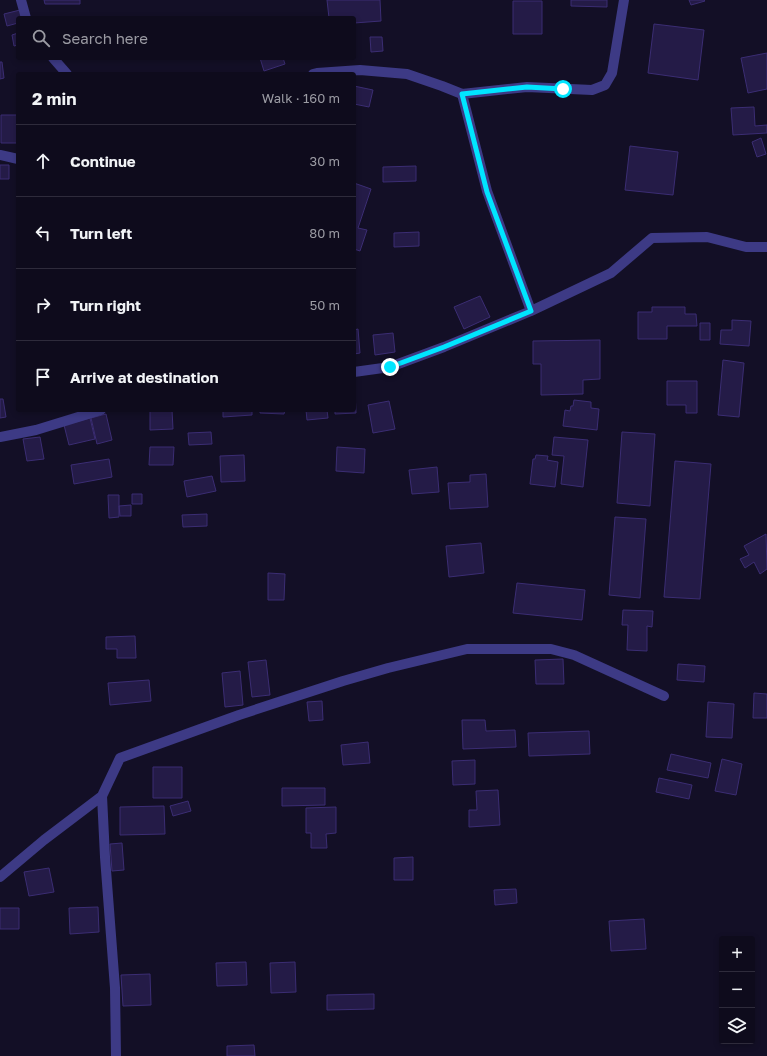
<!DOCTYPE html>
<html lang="en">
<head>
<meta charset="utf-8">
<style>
  :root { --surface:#0e0b1c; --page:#1c1929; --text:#f1f3f6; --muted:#9b9ba3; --line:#2e2b3b }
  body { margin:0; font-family:"Golos Text",sans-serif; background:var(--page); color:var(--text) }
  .controls { position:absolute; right:12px; bottom:12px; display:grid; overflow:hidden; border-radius:4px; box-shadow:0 2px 6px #0003 }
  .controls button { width:36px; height:36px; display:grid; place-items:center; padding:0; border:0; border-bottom:1px solid var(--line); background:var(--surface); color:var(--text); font:20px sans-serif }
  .stop { position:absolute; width:12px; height:12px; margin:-9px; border:3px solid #00e5ff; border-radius:50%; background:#fff }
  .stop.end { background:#00e5ff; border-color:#fff; box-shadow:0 1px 4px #0008 }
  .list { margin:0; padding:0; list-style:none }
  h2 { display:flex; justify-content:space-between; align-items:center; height:52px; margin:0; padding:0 16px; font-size:17px }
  h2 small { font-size:13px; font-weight:400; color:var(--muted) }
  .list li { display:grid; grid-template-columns:26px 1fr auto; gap:12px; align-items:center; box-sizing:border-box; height:72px; padding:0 16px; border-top:1px solid var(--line) }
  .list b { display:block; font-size:15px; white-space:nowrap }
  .list em { font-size:13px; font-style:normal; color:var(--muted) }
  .icon { flex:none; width:22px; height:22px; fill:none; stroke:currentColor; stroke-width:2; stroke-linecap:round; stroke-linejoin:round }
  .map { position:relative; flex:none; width:767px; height:1056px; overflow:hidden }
  .search { position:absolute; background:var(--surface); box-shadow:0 2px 6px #0003; left:16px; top:16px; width:340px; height:44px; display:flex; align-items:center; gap:10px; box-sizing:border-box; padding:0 14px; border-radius:4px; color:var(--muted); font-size:15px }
  .panel { position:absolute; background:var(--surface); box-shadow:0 2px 6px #0003; left:16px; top:72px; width:340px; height:340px; border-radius:4px }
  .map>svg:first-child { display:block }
</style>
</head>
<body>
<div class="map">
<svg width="767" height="1056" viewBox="0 0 767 1056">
  <rect width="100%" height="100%" fill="#130f26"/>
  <path fill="#241b47" stroke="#3b2d73" d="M 44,0 L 80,0 L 80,4 L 45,4 Z
    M 327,0 L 380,0 L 381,21 L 354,23 L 354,18 L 329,18 Z
    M 571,0 L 607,0 L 607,7 L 571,6 Z
    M 689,0 L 704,0 L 705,1 L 691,5 Z
    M 513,1 L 542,1 L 542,34 L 513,34 Z
    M 20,10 L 22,18 L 18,18 L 18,23 L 7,26 L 4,14 Z
    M 654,24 L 704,30 L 698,80 L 648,73 Z
    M 18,33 L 18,45 L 14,46 L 12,35 Z
    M 370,37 L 382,37 L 383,51 L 371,52 Z
    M 767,53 L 767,89 L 748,93 L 741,58 Z
    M 260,58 L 283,58 L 285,64 L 264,71 Z
    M 0,62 L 2,62 L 4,78 L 0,79 Z
    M 354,86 L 373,90 L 369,107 L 354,104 Z
    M 754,107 L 755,126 L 767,125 L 767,133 L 733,135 L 731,108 Z
    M 1,115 L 18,115 L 18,143 L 1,143 Z
    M 761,138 L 766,154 L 757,157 L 752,142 Z
    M 630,146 L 678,152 L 673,195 L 625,190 Z
    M 0,165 L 9,165 L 9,179 L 0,179 Z
    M 416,166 L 416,181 L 383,182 L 383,167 Z
    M 354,183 L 371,189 L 358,228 L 367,230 L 360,251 L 354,249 Z
    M 419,232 L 419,246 L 394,247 L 394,233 Z
    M 480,296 L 490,317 L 464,329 L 454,307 Z
    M 652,307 L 685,307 L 685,314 L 696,314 L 697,326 L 667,326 L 667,339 L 638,339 L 638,312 L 652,312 Z
    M 732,320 L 751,321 L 749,346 L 720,344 L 721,330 L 732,330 Z
    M 700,323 L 710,323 L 710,340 L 700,340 Z
    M 358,329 L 360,353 L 354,354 L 354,330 Z
    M 393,333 L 395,352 L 375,355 L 373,335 Z
    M 600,340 L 600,379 L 583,380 L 583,394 L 541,395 L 541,364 L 533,364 L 533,341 Z
    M 723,360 L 744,363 L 739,417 L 718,415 Z
    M 667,381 L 697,381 L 697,413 L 686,413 L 686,405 L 667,405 Z
    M 354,391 L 355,391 L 356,413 L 335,414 L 335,410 L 354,410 Z
    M 0,399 L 3,399 L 6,417 L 0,418 Z
    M 574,400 L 591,402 L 591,408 L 599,409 L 597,430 L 563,426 L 565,410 L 570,411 L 571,406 L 573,406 Z
    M 389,401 L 395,429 L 373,433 L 368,405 Z
    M 150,410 L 172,410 L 173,429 L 150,430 Z
    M 223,410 L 252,410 L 252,415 L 223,417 Z
    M 260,410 L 285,410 L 284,414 L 260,413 Z
    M 306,410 L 327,410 L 328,418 L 307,420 Z
    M 106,414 L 112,440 L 97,444 L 91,418 Z
    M 90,418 L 95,439 L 69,445 L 64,425 Z
    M 211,432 L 212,444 L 189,445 L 188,433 Z
    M 622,432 L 655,434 L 650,506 L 617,503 Z
    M 40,437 L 44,459 L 27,461 L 23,439 Z
    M 554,437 L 588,440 L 583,487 L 561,484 L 564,456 L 552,455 Z
    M 150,447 L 174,447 L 173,465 L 149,465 Z
    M 337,447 L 365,449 L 364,473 L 336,471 Z
    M 244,455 L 245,481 L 221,482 L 220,456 Z
    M 536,455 L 548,456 L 547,460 L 558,462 L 555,487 L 530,484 L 533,459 L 535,459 Z
    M 109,459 L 112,477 L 74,484 L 71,465 Z
    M 675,461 L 711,464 L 700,599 L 664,597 Z
    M 437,467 L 439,492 L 412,494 L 409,470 Z
    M 486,474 L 488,507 L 450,509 L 448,483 L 470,482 L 470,475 Z
    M 212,476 L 216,491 L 187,497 L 184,481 Z
    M 132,494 L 142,494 L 142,504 L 132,504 Z
    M 108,495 L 119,495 L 119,517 L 109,518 Z
    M 131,505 L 131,516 L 120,516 L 119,506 Z
    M 207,514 L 207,526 L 183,527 L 182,515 Z
    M 615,517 L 646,519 L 640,598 L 609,595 Z
    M 766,534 L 767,569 L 760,574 L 754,562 L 745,568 L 740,559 L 749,555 L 744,546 Z
    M 481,543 L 484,573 L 449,577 L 446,546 Z
    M 268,573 L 285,574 L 284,600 L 268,600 Z
    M 517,583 L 585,590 L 582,620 L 513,613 Z
    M 623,610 L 653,611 L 652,627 L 647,626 L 647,651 L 627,650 L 628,625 L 622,625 Z
    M 135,636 L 136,658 L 117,658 L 117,649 L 106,649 L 106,637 Z
    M 563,659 L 564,684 L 536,684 L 535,660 Z
    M 266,660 L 270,695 L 252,697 L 248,662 Z
    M 678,664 L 705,666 L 704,682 L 677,680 Z
    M 240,671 L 243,705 L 225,707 L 222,673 Z
    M 149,680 L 151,701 L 110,705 L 108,683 Z
    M 754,693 L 767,694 L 767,718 L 753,718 Z
    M 322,701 L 323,720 L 309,721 L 307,702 Z
    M 708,702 L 734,704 L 732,738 L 706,737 Z
    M 462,720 L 485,720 L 486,731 L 515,730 L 516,747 L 463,749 Z
    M 589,731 L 590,754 L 529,756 L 528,733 Z
    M 368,742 L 370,763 L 343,765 L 341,745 Z
    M 671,754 L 711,763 L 708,778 L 667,770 Z
    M 722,759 L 742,764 L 736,795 L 715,791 Z
    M 475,760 L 475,784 L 453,785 L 452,761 Z
    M 153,767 L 182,767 L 182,798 L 153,798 Z
    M 659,778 L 692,785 L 689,799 L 656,792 Z
    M 282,788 L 325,788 L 325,805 L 282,806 Z
    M 498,790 L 500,825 L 469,827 L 469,810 L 477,810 L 476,791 Z
    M 188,801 L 191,811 L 173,816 L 170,806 Z
    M 164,806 L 165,834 L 120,835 L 120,807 Z
    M 336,807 L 336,833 L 326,834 L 327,848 L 311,848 L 311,833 L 306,833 L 306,808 Z
    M 122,843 L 124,870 L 112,871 L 110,844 Z
    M 413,857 L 413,880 L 394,880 L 394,858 Z
    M 49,868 L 54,892 L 29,896 L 24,872 Z
    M 516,889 L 517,903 L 495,905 L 494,890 Z
    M 98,907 L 99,932 L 70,934 L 69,908 Z
    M 0,908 L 19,908 L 19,929 L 0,929 Z
    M 644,919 L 646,949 L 611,951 L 609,921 Z
    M 246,962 L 247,985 L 217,986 L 216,963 Z
    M 295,962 L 296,992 L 271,993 L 270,963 Z
    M 150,974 L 151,1005 L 123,1006 L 121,975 Z
    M 374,994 L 374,1009 L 327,1010 L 327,995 Z
    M 254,1045 L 255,1056 L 227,1056 L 227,1046 Z"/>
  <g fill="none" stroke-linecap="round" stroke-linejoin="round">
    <path stroke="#3d3a85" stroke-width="10" d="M 21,0 L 26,18
      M 53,58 L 67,74
      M 313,74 L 317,73 L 360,70 L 407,74 L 442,86 L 462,94 L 487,191 L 531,311
      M 462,94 L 527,87 L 592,90 L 605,85 L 612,73 L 624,0
      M 0,155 L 18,159
      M 354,372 L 390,367 L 444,347 L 531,311 L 611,273 L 652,238 L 707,237 L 746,247 L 767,247
      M 0,437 L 36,430 L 101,410
      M 0,877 L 44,840 L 102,796
      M 116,1056 L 115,988 L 105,857 L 102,796 L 120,758 L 239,715 L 343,681 L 388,668 L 467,649 L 551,649 L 574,655 L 664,696"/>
  </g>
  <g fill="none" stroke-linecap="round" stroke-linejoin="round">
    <path stroke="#00e5ff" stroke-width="5" d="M 390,367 L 444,347 L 531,311 L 487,192 L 462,94 L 527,87 L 563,89"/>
  </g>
</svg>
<div class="controls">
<button>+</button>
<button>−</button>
<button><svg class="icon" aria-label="layers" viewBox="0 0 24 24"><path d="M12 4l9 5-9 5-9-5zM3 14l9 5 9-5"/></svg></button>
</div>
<div class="stop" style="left:563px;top:89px"></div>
<div class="stop end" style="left:390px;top:367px"></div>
<div class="search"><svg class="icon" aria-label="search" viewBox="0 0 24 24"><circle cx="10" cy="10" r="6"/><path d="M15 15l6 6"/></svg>Search here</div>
<section class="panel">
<h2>2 min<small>Walk · 160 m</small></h2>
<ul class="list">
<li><svg class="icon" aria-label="ahead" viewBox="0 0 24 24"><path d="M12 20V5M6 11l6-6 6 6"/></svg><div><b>Continue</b></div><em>30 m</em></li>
<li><svg class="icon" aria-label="left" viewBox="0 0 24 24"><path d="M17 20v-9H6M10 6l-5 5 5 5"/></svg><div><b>Turn left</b></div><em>80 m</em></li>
<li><svg class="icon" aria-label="right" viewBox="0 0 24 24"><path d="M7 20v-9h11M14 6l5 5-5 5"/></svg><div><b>Turn right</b></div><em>50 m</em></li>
<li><svg class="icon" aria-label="arrive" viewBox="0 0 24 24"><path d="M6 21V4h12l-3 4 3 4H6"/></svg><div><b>Arrive at destination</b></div></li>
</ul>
</section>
</div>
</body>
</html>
